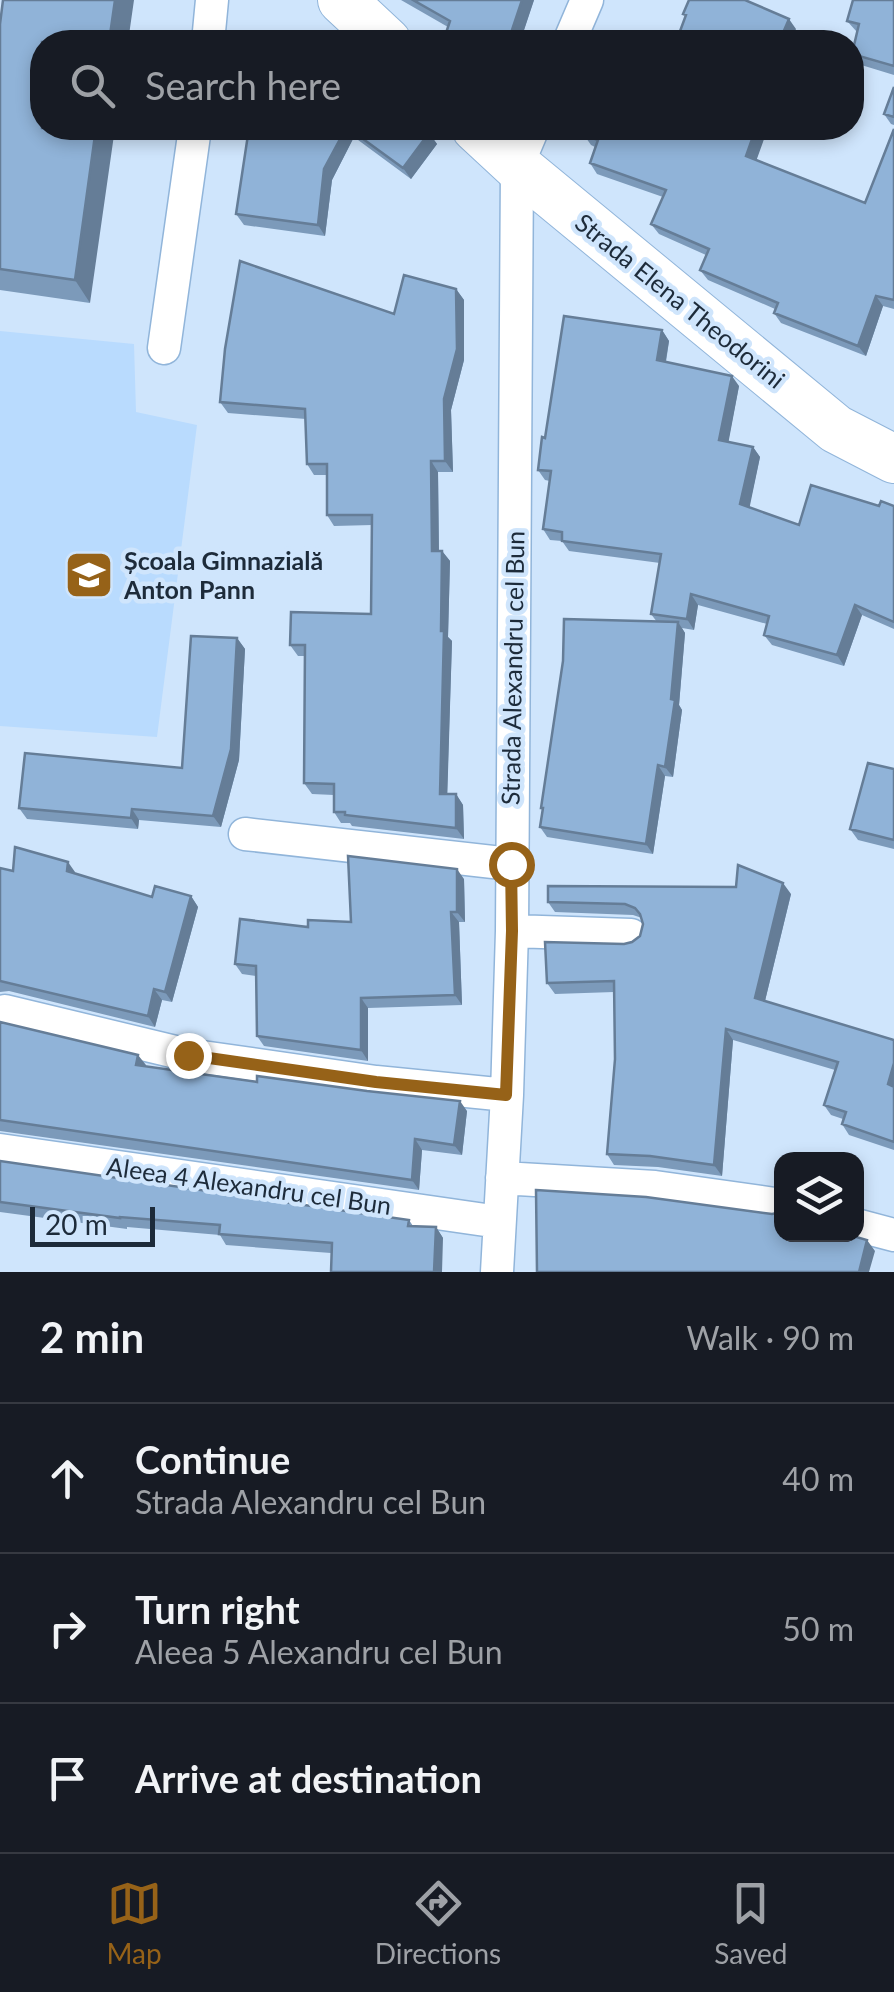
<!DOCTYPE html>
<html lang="en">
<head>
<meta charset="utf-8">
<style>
  :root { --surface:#171b24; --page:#20242c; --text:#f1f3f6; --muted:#9ea1a6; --line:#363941; --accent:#966218 }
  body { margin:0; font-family:Lato,sans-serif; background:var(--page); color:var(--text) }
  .controls { position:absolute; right:30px; bottom:30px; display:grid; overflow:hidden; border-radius:20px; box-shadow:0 5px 15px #0003 }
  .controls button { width:90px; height:90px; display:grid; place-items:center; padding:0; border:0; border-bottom:2px solid var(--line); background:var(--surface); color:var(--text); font:50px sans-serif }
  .scale { position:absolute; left:30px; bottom:25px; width:125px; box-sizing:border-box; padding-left:10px; border:5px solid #1d2b3a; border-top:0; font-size:28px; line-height:35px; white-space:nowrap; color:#1d2b3a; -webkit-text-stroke:8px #cfe5fc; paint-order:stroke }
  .stop { position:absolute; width:30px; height:30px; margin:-22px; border:8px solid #966218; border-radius:50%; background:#fff }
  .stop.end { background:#966218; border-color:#fff; box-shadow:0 2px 10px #0008 }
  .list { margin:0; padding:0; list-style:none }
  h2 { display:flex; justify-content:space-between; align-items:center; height:130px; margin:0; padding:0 40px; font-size:42px }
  h2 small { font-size:32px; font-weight:400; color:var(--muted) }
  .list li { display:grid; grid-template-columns:65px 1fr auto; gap:30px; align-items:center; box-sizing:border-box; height:150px; padding:0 40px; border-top:2px solid var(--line) }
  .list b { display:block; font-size:38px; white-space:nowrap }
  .list p { margin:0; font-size:32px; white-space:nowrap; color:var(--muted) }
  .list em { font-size:32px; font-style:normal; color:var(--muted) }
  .icon { flex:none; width:55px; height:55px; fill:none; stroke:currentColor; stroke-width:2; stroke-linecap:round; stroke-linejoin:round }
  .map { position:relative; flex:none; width:894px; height:1272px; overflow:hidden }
  .search { position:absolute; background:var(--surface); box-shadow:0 5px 15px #0003; left:30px; right:30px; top:30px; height:110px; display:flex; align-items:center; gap:25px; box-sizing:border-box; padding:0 35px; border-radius:40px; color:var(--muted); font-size:38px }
  .sheet { height:580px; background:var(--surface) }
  nav { display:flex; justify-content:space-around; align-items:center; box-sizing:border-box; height:140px; border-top:2px solid var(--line); background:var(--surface); font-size:28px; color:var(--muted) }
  nav a { display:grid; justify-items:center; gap:5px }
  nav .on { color:var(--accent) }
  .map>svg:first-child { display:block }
</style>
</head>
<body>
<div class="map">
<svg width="894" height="1272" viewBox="0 0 894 1272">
  <rect width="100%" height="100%" fill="#cfe5fc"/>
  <path fill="#b9dbfe" d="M 0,331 L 134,344 L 136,412 L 197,425 L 157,737 L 0,726 Z"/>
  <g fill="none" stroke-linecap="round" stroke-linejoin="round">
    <g stroke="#91b5da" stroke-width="35">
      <path id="street" d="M 208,42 L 212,0
        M 569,42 L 587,0
        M 164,348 L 195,128
        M 245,834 L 511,864
        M 512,931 L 631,935
        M 5,1011 L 188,1055 L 376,1082 L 507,1095
        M 0,1150 L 499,1222
        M 502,1178 L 655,1187 L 782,1205
        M 856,1225 L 894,1235
        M 497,1272 L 507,1095 L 512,931 L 517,166 L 533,128"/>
    </g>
    <g stroke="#91b5da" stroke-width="50">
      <path id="secondary" d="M 342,0 L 387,42
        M 476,128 L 517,166 L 836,429 L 894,459"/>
    </g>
    <use href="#street" stroke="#fff" stroke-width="32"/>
    <use href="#secondary" stroke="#fff" stroke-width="48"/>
  </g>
  <path fill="#7c9aba" d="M 401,0 L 534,0 L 520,42 L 443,42 L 448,27 Z
    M 894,0 L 894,75 L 858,64 L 852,55 L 857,32 L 847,21 Z
    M 0,24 L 90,303 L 0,290 Z
    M 894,87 L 894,125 L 891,124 L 884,114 Z
    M 249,128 L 421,128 L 429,133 L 437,144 L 411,179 L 354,137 L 332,180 L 325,236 L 244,225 L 236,214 Z
    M 894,129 L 894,309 L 883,306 L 866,356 L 781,323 L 774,313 L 775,309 L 708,280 L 700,270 L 706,255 L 659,234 L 651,224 L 663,197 L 597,174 L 590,163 L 595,147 L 591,145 L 584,135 L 764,136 L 756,160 L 865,203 Z
    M 456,289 L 464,300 L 464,360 L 451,410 L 453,472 L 438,472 L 439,551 L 442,551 L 450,561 L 448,637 L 452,641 L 447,794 L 456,794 L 463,805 L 464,839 L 352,826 L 350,823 L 341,823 L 334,812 L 334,795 L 312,794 L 304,783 L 305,656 L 298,656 L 290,645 L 371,614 L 372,525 L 334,526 L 327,515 L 327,475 L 314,475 L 307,464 L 306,419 L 228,413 L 220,402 L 394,314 Z
    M 662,330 L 669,341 L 666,362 L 739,386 L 728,442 L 753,447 L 760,457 L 749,507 L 799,525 L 879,506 L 894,506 L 894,629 L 862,615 L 844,666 L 772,645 L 764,635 L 767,624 L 698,605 L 694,630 L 682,628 L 685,633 L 679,705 L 682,710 L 673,777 L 665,776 L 653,854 L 547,837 L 540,827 L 542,810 L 541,808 L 657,622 L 651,614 L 660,563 L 569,551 L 562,541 L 550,540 L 543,529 L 550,481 L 545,480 L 538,470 L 545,438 Z
    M 237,638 L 245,649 L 239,760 L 221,827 L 139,820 L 138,829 L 27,819 L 19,808 L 182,768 Z
    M 894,769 L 894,849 L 858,840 L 850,829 Z
    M 0,868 L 13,871 L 75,872 L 75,874 L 152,897 L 191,896 L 198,907 L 172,1002 L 162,1000 L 155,1027 L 9,991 L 0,992 Z
    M 464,879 L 465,922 L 459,922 L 462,1005 L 368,1008 L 368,1061 L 264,1046 L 257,1036 L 256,976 L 242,974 L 235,964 L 308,927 L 351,922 Z
    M 791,894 L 765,1001 L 894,1040 L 894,1150 L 849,1135 L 842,1124 L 843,1119 L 831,1115 L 824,1105 L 835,1070 L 733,1040 L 722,1176 L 658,1167 L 614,1165 L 607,1154 L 615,1059 L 614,992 L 555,994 L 547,983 L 624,944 L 632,942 L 640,936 L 643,924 L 642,918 L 633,915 L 555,912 L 548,902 Z
    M 0,1022 L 146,1066 L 467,1111 L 462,1155 L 422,1150 L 419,1190 L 0,1131 Z
    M 0,1161 L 409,1220 L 413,1226 L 436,1227 L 443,1238 L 331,1253 L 226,1245 L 220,1235 L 127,1227 L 127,1229 L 0,1212 Z"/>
  <path fill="#657d97" d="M 115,0 L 134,0 L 128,42 L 109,42 Z
    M 522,0 L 534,0 L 520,42 L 508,42 Z
    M 789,19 L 796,29 L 791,42 L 779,42 Z
    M 96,128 L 115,128 L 90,303 L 75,280 Z
    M 346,128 L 354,137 L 332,180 L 325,236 L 318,225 L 324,169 Z
    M 756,128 L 768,128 L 754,167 L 746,156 Z
    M 429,133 L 437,144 L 411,179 L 403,168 Z
    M 456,289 L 464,300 L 464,360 L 451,410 L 453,472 L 445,461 L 444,399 Z
    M 876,296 L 883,306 L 866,356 L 858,346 Z
    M 662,330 L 669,341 L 664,371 L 657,360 Z
    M 732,376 L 739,386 L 727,450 L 719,440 Z
    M 753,447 L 760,457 L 748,515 L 740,504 Z
    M 431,461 L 438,472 L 439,561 L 432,551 Z
    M 442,551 L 450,561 L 448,637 L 452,641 L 447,805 L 440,794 Z
    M 691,594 L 698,605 L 694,630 L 687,619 Z
    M 855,605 L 862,615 L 844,666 L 837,655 Z
    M 678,622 L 685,633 L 679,705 L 682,710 L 673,777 L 665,767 Z
    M 237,638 L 245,649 L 239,760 L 221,827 L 213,816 Z
    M 658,765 L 665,776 L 653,854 L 646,844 Z
    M 456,794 L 463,805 L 464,839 L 456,828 Z
    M 132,809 L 139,820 L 138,829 L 131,818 Z
    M 68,862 L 75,872 L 74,882 L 67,871 Z
    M 457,869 L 464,879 L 465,922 L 457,912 Z
    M 783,883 L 791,894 L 763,1009 L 755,998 Z
    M 191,896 L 198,907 L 172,1002 L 165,992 Z
    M 451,912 L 459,922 L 462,1005 L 455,995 Z
    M 154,989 L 162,1000 L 155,1027 L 148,1016 Z
    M 361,998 L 368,1008 L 368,1061 L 361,1050 Z
    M 726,1029 L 733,1040 L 722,1176 L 714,1165 Z
    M 138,1055 L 146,1065 L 143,1075 L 136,1065 Z
    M 894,1063 L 894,1094 L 888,1084 Z
    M 460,1101 L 467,1111 L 462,1155 L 454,1145 Z
    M 415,1139 L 422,1150 L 419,1190 L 412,1180 Z
    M 436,1227 L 443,1238 L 442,1272 L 434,1272 Z
    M 867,1240 L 875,1251 L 869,1272 L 859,1272 Z"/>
  <path fill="#90b3d8" stroke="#657d97" stroke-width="2.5" d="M 3,0 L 115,0 L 109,42 L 42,42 L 42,128 L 96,128 L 75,280 L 0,269 L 0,24 Z
    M 413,0 L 522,0 L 508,42 L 443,42 L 450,21 Z
    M 689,0 L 745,0 L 789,19 L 779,42 L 676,42 L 686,15 L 683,14 Z
    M 853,0 L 894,0 L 894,66 L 852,54 L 859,24 L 847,21 Z
    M 894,87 L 894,117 L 884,114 Z
    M 249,128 L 346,128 L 324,169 L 318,225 L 236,214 Z
    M 348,128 L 421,128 L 429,133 L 403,168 Z
    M 586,128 L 756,128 L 746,156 L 865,203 L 894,129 L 894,300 L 876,296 L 858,346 L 774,313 L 778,303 L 700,270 L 709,249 L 651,224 L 666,190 L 590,163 L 598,140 L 584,135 Z
    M 240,261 L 394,314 L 404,275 L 456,289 L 457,349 L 444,399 L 445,461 L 431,461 L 432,551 L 442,551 L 441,631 L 444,631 L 440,794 L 456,794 L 456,828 L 345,815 L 345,812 L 334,812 L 334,784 L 304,783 L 305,645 L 290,645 L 291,612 L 371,614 L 372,515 L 327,515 L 327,464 L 307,464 L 305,409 L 220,402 L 225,349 Z
    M 564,316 L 662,330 L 657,360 L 732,376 L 719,440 L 753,447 L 740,504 L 799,525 L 811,485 L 879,506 L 881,501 L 894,506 L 894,622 L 855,605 L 837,655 L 764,635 L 769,616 L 691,594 L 687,619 L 651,614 L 661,554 L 562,541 L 562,532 L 543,529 L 551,471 L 538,470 L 542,437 L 545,438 Z
    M 564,619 L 678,622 L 671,699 L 675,700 L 665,767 L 658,765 L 646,844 L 540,827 L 543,808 L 541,808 L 563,661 Z
    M 191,636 L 237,638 L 231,749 L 213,816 L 132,809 L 131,818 L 19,808 L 25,753 L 182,768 Z
    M 868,763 L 894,769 L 894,840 L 850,829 Z
    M 15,847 L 68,862 L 67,871 L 152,897 L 155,886 L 191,896 L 165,992 L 154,989 L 148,1016 L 0,981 L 0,868 L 13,871 Z
    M 348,856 L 457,869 L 457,912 L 451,912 L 455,995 L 361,998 L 361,1050 L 257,1036 L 256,966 L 235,964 L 240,919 L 308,927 L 308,920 L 351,922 Z
    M 738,865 L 783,883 L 755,998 L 894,1040 L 894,1063 L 888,1084 L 894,1087 L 894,1142 L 842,1124 L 846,1112 L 824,1105 L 838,1062 L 726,1029 L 714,1165 L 650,1156 L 607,1154 L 615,1059 L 614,981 L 547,983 L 545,942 L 624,944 L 632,942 L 640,936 L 643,924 L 640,914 L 635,908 L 625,904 L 548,902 L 548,886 L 736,887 Z
    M 0,1022 L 138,1055 L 136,1065 L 257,1082 L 257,1076 L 367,1091 L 460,1101 L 454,1145 L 415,1139 L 412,1180 L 0,1120 Z
    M 0,1161 L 409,1220 L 408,1226 L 436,1227 L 434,1272 L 331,1272 L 332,1243 L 219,1234 L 220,1225 L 120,1217 L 120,1218 L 0,1202 Z
    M 536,1190 L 646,1197 L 772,1214 L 782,1212 L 782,1234 L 846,1234 L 867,1240 L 859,1272 L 537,1272 Z"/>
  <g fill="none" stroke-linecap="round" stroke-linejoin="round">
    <path stroke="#966218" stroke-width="12" d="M 188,1055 L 376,1082 L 506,1095 L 512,931 L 511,864"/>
  </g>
  <defs>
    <g id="school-square" transform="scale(2.5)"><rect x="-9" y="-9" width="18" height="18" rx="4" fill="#966218" stroke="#cfe5fc"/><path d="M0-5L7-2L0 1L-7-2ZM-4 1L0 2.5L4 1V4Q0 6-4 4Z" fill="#fff"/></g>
  </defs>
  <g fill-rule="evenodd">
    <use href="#school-square" x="89" y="575"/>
  </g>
  <g text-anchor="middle" stroke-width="9" stroke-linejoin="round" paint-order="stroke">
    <g font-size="25" fill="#1d2b3a" stroke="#cfe5fc">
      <text transform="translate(680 301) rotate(39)" y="9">Strada Elena Theodorini</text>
      <text transform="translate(513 668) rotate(-89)" y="9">Strada Alexandru cel Bun</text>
      <text transform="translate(249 1186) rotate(8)" y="9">Aleea 4 Alexandru cel Bun</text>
    </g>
    <g font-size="25" font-weight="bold" fill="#1d2b3a" stroke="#cfe5fc" text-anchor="start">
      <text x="124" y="570">Școala Gimnazială<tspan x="124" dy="29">Anton Pann</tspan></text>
    </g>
  </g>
</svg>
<div class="controls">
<button><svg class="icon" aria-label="layers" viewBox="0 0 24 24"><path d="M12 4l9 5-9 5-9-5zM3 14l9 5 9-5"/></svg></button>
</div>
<div class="scale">20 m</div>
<div class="stop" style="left:511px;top:864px"></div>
<div class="stop end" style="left:188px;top:1055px"></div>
<div class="search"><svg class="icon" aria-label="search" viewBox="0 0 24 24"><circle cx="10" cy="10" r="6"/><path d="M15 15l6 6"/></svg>Search here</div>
</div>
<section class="sheet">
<h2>2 min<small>Walk · 90 m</small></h2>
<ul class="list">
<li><svg class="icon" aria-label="ahead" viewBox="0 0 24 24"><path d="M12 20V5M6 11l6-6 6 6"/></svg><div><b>Continue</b><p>Strada Alexandru cel Bun</p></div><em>40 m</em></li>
<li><svg class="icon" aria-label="right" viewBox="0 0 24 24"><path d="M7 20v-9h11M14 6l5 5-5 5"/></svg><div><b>Turn right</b><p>Aleea 5 Alexandru cel Bun</p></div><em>50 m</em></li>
<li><svg class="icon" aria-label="arrive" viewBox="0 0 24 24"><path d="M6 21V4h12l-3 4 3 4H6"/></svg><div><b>Arrive at destination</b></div></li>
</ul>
</section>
<nav>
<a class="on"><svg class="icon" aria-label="map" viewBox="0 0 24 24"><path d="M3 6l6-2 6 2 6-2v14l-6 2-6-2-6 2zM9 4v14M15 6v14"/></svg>Map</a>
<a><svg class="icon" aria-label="directions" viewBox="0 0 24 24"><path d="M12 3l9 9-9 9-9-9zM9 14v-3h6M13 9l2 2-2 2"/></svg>Directions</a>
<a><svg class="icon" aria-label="saved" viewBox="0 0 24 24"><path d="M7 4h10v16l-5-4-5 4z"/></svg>Saved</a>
</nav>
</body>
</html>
